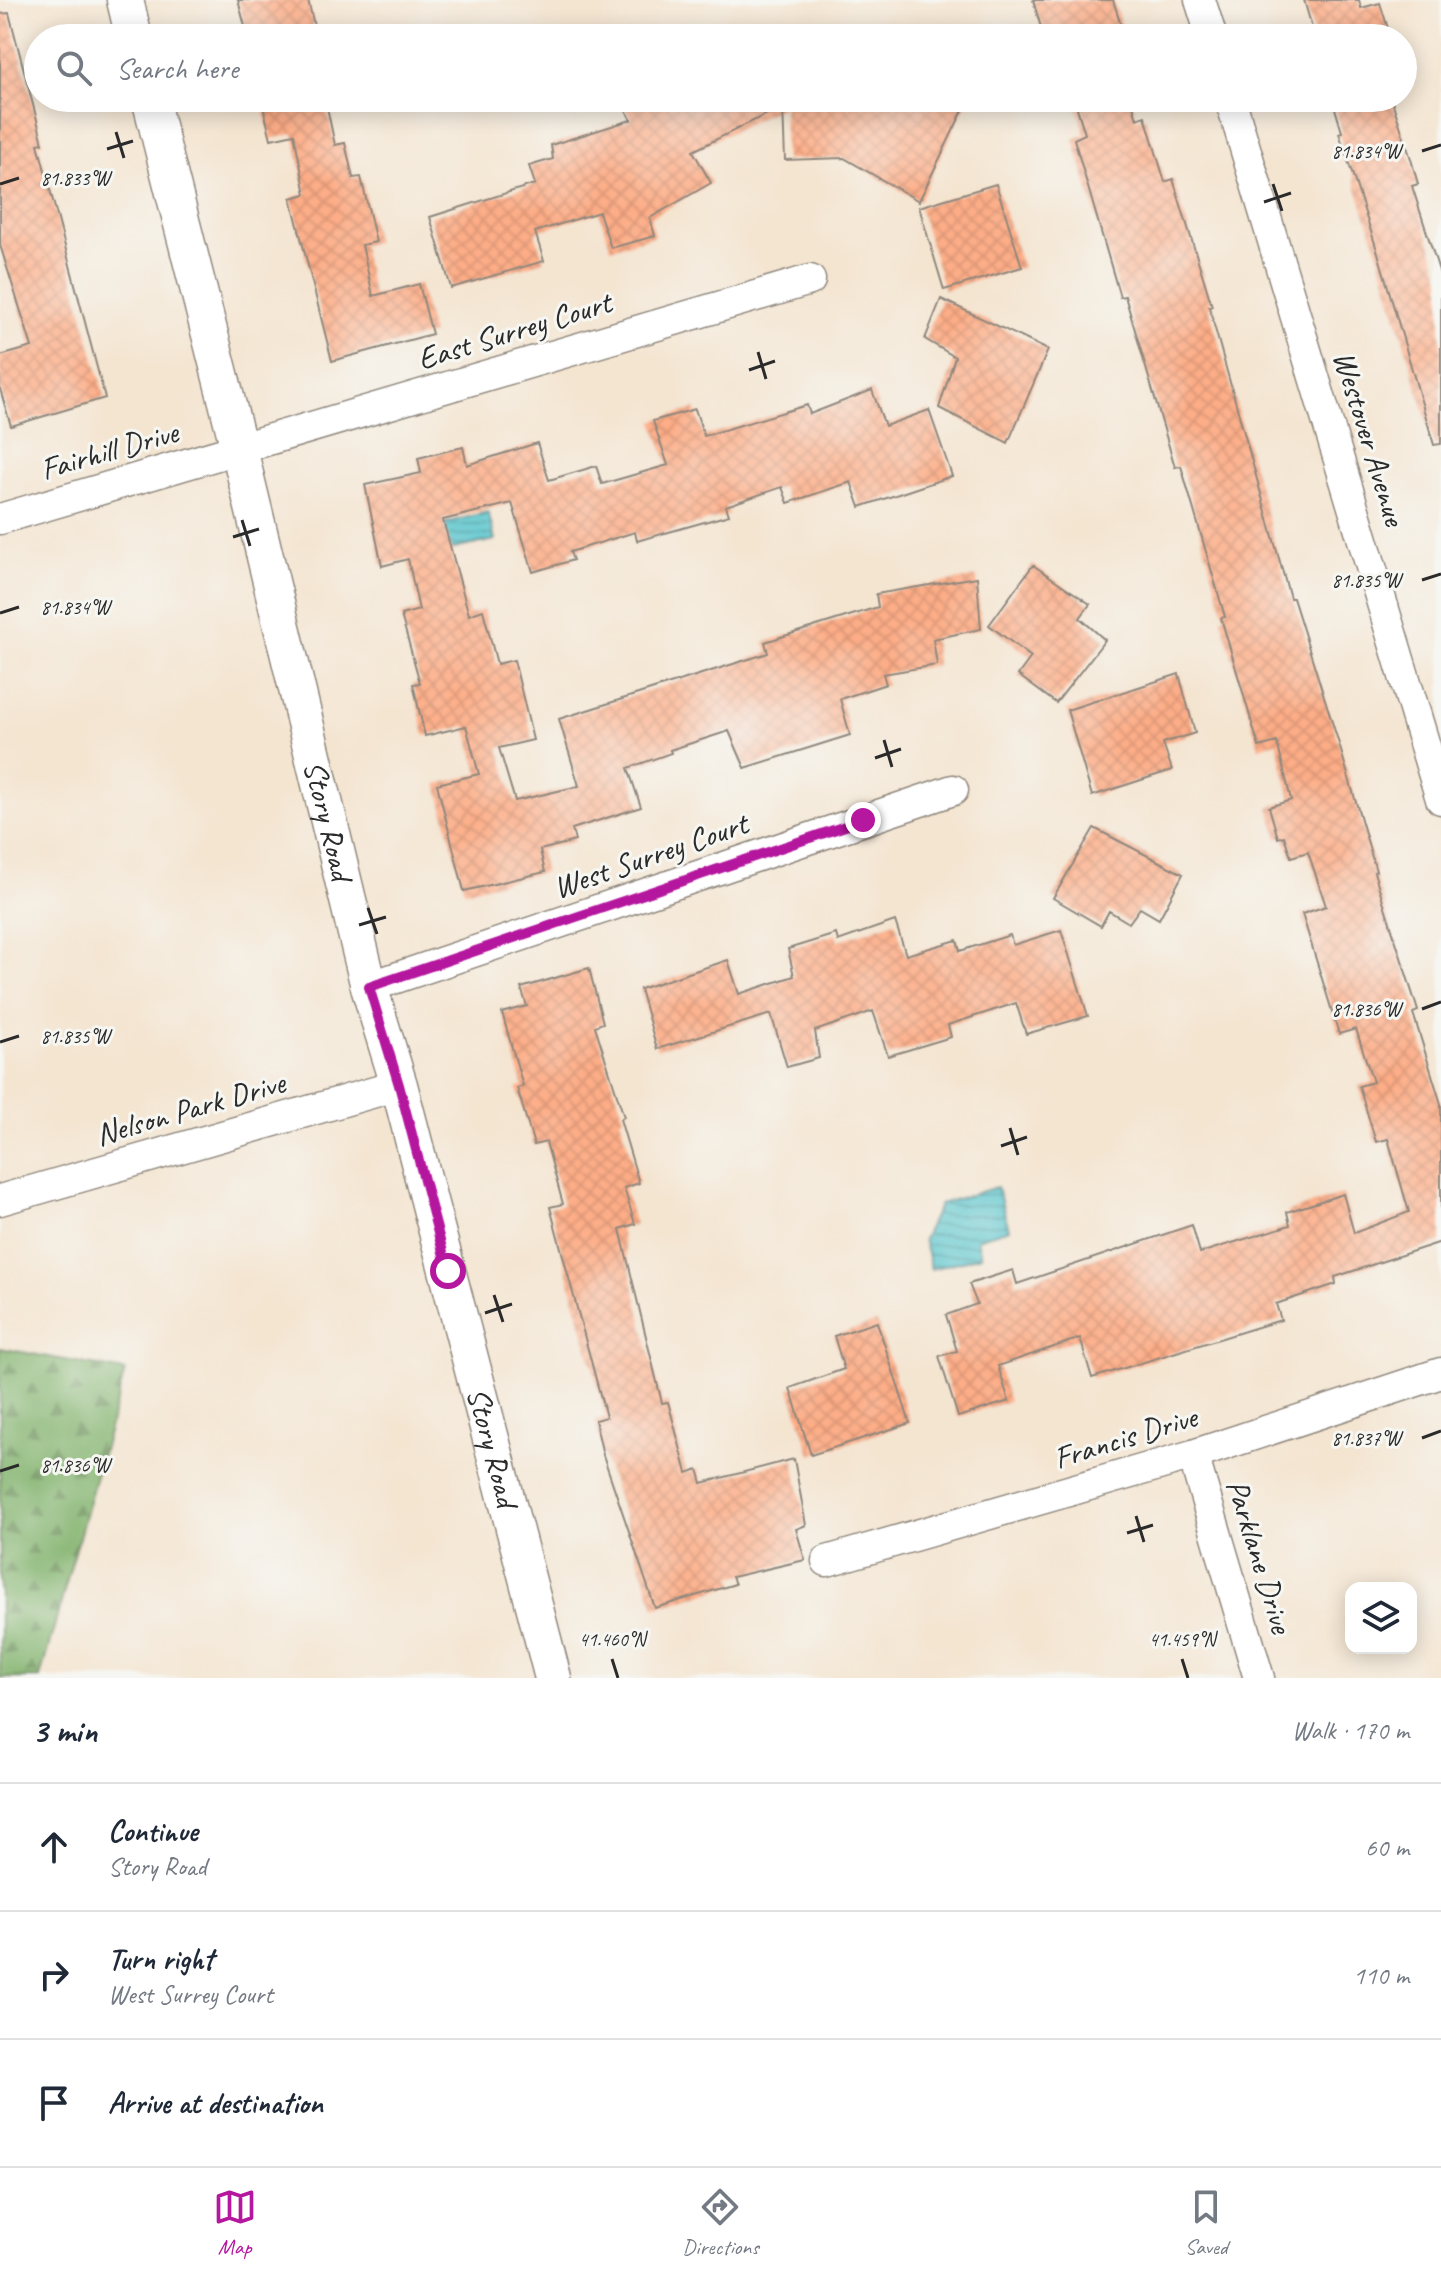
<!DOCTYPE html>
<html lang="en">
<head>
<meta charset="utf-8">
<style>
  :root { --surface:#fff; --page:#f2f2f3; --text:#1f2937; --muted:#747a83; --line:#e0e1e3; --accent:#b5179e }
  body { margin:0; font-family:Caveat,sans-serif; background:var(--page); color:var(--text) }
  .controls { position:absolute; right:24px; bottom:24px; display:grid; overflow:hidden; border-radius:16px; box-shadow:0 4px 20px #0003 }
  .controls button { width:72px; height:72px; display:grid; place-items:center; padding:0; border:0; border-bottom:2px solid var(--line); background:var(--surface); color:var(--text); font:40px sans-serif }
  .stop { position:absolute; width:24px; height:24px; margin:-18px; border:6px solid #b5179e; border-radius:50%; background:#fff }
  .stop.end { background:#b5179e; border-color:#fff; box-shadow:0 2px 8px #0008 }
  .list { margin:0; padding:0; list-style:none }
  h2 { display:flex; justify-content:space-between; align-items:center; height:104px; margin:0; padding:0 32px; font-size:34px }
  h2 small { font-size:26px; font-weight:400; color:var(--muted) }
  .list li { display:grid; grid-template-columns:52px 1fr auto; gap:24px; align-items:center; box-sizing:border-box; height:128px; padding:0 32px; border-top:2px solid var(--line) }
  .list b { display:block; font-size:30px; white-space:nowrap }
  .list p { margin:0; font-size:26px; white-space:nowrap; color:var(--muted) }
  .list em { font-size:26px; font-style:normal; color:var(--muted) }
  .icon { flex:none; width:44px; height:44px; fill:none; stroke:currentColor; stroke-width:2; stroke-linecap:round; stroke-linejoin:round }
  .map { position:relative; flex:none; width:1441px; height:1678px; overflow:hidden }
  .search { position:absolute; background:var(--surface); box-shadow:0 4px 20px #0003; left:24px; right:24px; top:24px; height:88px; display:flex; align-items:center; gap:20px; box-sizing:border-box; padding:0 28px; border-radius:44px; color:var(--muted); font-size:30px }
  .sheet { height:488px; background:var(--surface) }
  nav { display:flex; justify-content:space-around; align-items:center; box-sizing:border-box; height:112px; border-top:2px solid var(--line); background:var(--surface); font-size:22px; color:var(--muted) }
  nav a { display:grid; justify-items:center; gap:4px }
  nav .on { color:var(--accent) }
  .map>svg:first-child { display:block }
</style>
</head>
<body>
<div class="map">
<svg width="1441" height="1678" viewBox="0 0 1441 1678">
  <defs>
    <pattern id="forest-firs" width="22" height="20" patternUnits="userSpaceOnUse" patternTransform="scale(2)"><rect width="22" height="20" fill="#81b26c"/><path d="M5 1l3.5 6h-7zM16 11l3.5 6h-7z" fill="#6a9159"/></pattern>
    <pattern id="water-rules" width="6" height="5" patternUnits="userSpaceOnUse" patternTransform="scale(2)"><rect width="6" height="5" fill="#56c4cc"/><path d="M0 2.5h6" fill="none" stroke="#479fa6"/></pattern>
    <pattern id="building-cross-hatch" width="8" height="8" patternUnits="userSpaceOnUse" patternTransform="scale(2)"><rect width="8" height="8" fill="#fdad87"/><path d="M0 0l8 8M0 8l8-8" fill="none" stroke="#d99575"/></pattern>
  </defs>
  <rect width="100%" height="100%" fill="#f6f6f2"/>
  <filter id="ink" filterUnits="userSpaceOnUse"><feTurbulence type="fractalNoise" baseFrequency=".0125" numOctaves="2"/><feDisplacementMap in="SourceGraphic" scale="16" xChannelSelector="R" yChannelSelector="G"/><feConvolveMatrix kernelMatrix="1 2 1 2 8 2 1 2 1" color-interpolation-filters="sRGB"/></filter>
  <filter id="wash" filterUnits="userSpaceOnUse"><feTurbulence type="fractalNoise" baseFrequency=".006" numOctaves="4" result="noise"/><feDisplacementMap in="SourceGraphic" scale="32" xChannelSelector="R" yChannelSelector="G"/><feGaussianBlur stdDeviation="1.8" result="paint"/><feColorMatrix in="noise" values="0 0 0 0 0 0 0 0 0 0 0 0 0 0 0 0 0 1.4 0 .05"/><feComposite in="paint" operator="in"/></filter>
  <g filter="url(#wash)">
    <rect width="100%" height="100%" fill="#f4e5d1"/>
    <path fill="url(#forest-firs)" stroke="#566e4c" stroke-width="2" d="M 0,1348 L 125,1371 L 40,1678 L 0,1678 Z"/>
    <path fill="url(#water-rules)" stroke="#40787c" stroke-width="2" d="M 488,512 L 495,540 L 444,551 L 438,525 Z
      M 997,1187 L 1009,1229 L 977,1239 L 981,1256 L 931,1269 L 923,1239 L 940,1204 Z"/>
    <g id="blocks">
      <path fill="url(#building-cross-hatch)" d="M 238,0 L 308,0 L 317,38 L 248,38 Z
        M 1033,0 L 1113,0 L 1125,38 L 1044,38 Z
        M 1304,0 L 1359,0 L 1361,8 L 1380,3 L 1391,38 L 1315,38 Z
        M 9,13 L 43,143 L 38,144 L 105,398 L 11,426 L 0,389 L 0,356 L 32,347 L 0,245 L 0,14 Z
        M 261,98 L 325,98 L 335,145 L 345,143 L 353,178 L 361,177 L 376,242 L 362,245 L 373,296 L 419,284 L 432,334 L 332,361 L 291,198 L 306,194 L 294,134 L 271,139 Z
        M 644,98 L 969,98 L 919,201 L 844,158 L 785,160 L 783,106 L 693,151 L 711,183 L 650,218 L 655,236 L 611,248 L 599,212 L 535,232 L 544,261 L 451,288 L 430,217 L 535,184 L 529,166 L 553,159 L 551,145 L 631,120 L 625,108 Z
        M 1074,98 L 1131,98 L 1137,119 L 1145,116 L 1165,182 L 1173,179 L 1212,306 L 1209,307 L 1290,598 L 1293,598 L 1339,744 L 1376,871 L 1374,872 L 1418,1011 L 1413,1013 L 1441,1104 L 1441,1242 L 1335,1277 L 1336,1284 L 1276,1304 L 1281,1320 L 1092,1378 L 1080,1338 L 998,1366 L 1009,1401 L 958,1417 L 939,1356 L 957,1351 L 946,1315 L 977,1304 L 969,1284 L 1013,1270 L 1017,1284 L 1192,1225 L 1200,1253 L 1290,1225 L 1287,1212 L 1343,1194 L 1354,1233 L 1409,1212 L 1388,1139 L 1376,1142 L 1359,1086 L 1373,1082 L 1356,1029 L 1339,1034 L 1302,914 L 1326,906 L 1308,852 L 1291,857 L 1284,836 L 1278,838 L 1269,807 L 1291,800 L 1277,742 L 1259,747 L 1221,618 L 1225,617 L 1181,466 L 1175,467 L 1125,296 L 1120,297 L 1074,139 L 1085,134 Z
        M 1332,98 L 1391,98 L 1411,159 L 1418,184 L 1412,186 L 1441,277 L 1441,444 L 1434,445 L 1378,253 L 1339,133 L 1342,132 Z
        M 996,184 L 1022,267 L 944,290 L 919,207 Z
        M 941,299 L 1048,350 L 1008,443 L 939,408 L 955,357 L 925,339 Z
        M 872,390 L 885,426 L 929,410 L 952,476 L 860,507 L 851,482 L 788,503 L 782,487 L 726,506 L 729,515 L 637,541 L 635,532 L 570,552 L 573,560 L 533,572 L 512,503 L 443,520 L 469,615 L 483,610 L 497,664 L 514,660 L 533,740 L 499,748 L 515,801 L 579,786 L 559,719 L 768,653 L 765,642 L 878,607 L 876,594 L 977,577 L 981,629 L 933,639 L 937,665 L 883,674 L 886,684 L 840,699 L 850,735 L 745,768 L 729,731 L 670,750 L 671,753 L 628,768 L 641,807 L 572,829 L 575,841 L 540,850 L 545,872 L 464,891 L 437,784 L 479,774 L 466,726 L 425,736 L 413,684 L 420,683 L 401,615 L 419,610 L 408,559 L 382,566 L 365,485 L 421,473 L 418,458 L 463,447 L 467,465 L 537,443 L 549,480 L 596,466 L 602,484 L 668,465 L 653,421 L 695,409 L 704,436 L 807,405 L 810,414 Z
        M 1033,565 L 1090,604 L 1080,618 L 1105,640 L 1056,703 L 1018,675 L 1031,657 L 989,625 Z
        M 1179,674 L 1195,733 L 1163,743 L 1172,770 L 1092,796 L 1067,710 Z
        M 1094,828 L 1183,874 L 1159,919 L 1140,908 L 1129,923 L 1109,911 L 1101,926 L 1053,898 Z
        M 895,921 L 906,955 L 957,940 L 960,951 L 1010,935 L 1013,945 L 1061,930 L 1088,1016 L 1026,1034 L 1016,1003 L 948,1025 L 951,1037 L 888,1056 L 873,1011 L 815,1031 L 819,1058 L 787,1067 L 771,1014 L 657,1049 L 640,989 L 728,960 L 739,994 L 794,976 L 788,949 L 836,934 L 838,941 Z
        M 589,968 L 603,1023 L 595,1026 L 624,1117 L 620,1119 L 639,1183 L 624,1188 L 635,1224 L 620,1229 L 662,1403 L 668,1402 L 687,1473 L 698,1469 L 702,1483 L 794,1459 L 806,1525 L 796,1529 L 805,1560 L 732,1577 L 735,1584 L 655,1608 L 603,1455 L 595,1420 L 606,1417 L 550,1207 L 563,1204 L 546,1142 L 534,1145 L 517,1088 L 523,1086 L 502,1013 L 527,1006 L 521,988 Z
        M 877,1322 L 910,1423 L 811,1455 L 790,1388 L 844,1369 L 834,1336 Z"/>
    </g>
  </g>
  <g filter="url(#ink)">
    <use href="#blocks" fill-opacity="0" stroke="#90887e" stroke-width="2"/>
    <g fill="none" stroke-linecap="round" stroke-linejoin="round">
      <g stroke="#90887e" stroke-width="33">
        <path id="minor" d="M 1200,0 L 1212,38
          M 1230,98 L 1441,799
          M 0,519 L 810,280
          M 369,987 L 953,790
          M 0,1200 L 399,1085
          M 1193,1455 L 1259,1678
          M 827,1561 L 1193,1455 L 1441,1373"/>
      </g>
      <g stroke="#90887e" stroke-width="39">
        <g id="tertiary">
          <path d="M 125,0 L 134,38"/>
          <path id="s1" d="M 150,98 L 239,449 L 369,987 L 399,1085 L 553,1678"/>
        </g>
      </g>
      <use href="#minor" stroke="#fff" stroke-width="30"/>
      <use href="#tertiary" stroke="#fff" stroke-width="36"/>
    </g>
  </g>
  <g fill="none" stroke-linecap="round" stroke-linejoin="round" filter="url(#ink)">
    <path stroke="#b5179e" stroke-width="10" d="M 448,1271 L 399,1085 L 369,987 L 863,820"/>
  </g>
  <path fill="none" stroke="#2b2b2b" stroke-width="3" d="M 116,132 L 124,158M 107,149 L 133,141M 1422,151 L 1441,145M 0,184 L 19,178M 1273,184 L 1282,211M 1264,202 L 1291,193M 758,352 L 766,379M 749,370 L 775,361M 242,520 L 250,546M 233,537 L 259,529M 1422,580 L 1441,574M 0,613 L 19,607M 884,740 L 892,767M 875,758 L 901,749M 368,908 L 377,934M 359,925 L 386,917M 1422,1009 L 1441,1002M 0,1042 L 19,1036M 1010,1128 L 1018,1155M 1001,1146 L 1027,1137M 494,1295 L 503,1322M 485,1313 L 512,1304M 1422,1438 L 1441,1431M 0,1471 L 19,1465M 1136,1516 L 1144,1542M 1127,1533 L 1153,1525M 612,1659 L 618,1678M 1182,1659 L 1188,1678"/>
  <g text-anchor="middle" stroke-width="6" stroke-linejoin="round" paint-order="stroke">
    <g font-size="32" fill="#2b2b2b" stroke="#f6f6f2">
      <text transform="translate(514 330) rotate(-17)" y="11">East Surrey Court</text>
      <text transform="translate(1370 438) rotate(73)" y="11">Westover Avenue</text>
      <text transform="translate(109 450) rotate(-16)" y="11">Fairhill Drive</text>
      <text dy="11" stroke="none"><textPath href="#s1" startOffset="744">Story Road</textPath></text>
      <text transform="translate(650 855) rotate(-19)" y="11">West Surrey Court</text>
      <text transform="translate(190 1108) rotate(-16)" y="11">Nelson Park Drive</text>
      <text transform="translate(1125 1437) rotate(-17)" y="11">Francis Drive</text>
      <text dy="11" stroke="none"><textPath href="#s1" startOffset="1392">Story Road</textPath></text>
      <text transform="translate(1260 1556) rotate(73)" y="11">Parklane Drive</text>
    </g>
  </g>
  <g font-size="20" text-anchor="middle" fill="#2b2b2b" stroke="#f6f6f2" stroke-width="6" stroke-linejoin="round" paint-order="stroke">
    <text x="1366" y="158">81.834°W</text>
    <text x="75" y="185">81.833°W</text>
    <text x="1366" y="587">81.835°W</text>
    <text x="75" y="614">81.834°W</text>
    <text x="1366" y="1016">81.836°W</text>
    <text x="75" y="1043">81.835°W</text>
    <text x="1366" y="1445">81.837°W</text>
    <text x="75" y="1472">81.836°W</text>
    <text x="612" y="1646">41.460°N</text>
    <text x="1182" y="1646">41.459°N</text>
  </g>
</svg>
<div class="controls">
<button><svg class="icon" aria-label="layers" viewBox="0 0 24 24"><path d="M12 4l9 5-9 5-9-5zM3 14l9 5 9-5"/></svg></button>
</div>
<div class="stop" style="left:448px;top:1271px"></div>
<div class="stop end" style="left:863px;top:820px"></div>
<div class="search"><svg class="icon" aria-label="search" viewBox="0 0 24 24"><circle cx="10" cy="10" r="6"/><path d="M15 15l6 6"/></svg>Search here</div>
</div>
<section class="sheet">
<h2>3 min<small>Walk · 170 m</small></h2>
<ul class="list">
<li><svg class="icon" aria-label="ahead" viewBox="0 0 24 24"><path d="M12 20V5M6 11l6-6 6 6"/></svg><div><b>Continue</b><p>Story Road</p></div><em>60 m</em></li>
<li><svg class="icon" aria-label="right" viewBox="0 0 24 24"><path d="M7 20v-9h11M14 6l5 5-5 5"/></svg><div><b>Turn right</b><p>West Surrey Court</p></div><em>110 m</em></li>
<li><svg class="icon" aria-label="arrive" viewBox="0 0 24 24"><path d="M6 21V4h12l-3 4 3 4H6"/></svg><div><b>Arrive at destination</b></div></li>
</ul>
</section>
<nav>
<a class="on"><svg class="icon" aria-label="map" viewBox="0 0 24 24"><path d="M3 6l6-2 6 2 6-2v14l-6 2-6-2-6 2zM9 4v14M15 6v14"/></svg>Map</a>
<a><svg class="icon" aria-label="directions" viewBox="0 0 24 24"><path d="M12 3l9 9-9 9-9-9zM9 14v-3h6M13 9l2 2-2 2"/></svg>Directions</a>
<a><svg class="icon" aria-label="saved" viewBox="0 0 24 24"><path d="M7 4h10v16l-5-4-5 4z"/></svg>Saved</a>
</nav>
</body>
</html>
